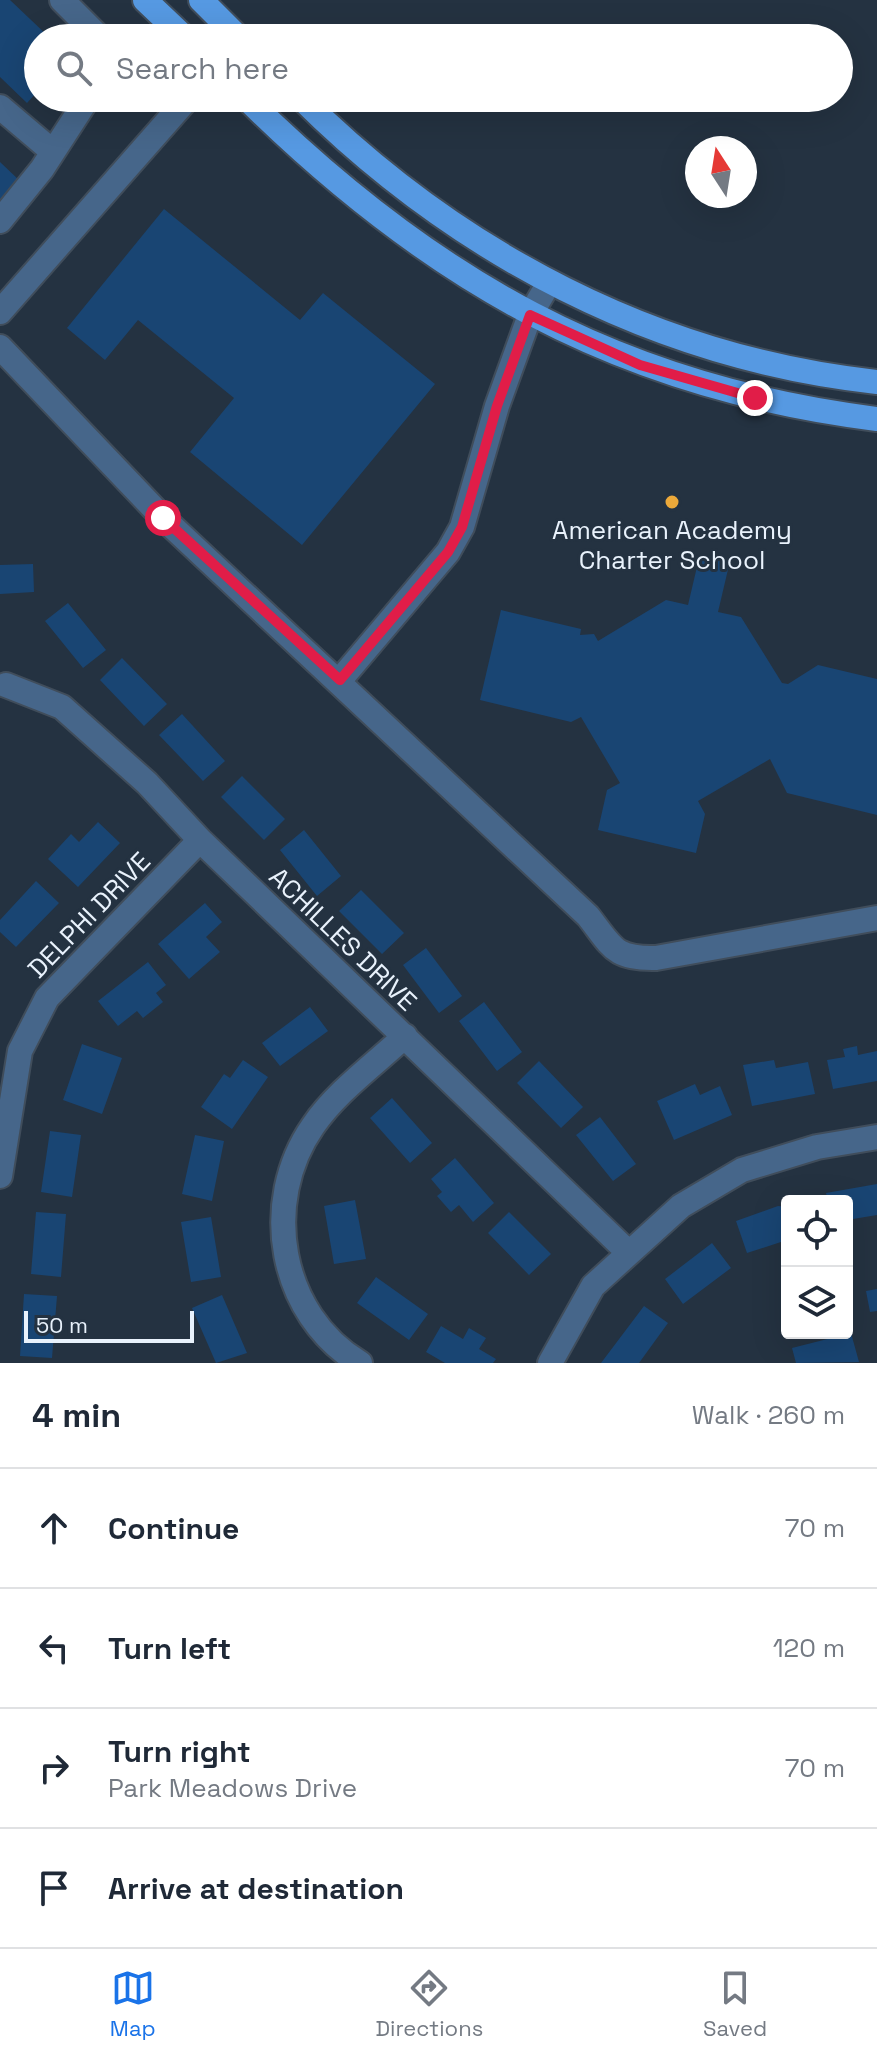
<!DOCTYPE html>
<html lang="en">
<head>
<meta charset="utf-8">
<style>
  :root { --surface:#fff; --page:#f2f2f3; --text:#1f2937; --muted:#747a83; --line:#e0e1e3; --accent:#1a73e8 }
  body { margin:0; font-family:"Space Grotesk",sans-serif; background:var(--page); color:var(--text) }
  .controls { position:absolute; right:24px; bottom:24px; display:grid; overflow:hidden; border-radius:8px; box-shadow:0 8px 32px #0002 }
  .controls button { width:72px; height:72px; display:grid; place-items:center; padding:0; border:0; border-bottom:2px solid var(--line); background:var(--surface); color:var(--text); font:40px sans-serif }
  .compass { position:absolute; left:685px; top:136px; width:72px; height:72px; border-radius:50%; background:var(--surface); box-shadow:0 8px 32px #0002; rotate:348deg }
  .scale { position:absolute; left:24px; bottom:20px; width:170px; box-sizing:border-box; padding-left:8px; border:4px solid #e9f2fc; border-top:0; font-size:22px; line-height:28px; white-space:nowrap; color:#e9f2fc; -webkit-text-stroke:6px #243241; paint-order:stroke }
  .stop { position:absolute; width:24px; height:24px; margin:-18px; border:6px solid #e11d48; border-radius:50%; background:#fff }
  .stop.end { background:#e11d48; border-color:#fff; box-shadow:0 2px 8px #0008 }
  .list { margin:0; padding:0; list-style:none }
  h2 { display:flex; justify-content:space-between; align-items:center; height:104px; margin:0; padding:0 32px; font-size:34px }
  h2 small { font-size:26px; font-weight:400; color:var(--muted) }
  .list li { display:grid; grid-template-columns:52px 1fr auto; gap:24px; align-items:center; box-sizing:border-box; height:120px; padding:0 32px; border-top:2px solid var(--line) }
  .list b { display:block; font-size:30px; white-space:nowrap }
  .list p { margin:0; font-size:26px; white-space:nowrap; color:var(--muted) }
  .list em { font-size:26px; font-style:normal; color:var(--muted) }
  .icon { flex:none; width:44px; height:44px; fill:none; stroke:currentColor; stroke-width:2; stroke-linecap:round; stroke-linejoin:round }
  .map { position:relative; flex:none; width:877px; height:1363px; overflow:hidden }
  .search { position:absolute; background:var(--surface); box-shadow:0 8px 32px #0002; left:24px; right:24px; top:24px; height:88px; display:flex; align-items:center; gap:20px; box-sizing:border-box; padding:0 28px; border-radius:44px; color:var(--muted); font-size:30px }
  .sheet { height:584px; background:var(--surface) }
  nav { display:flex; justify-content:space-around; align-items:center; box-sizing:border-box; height:112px; border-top:2px solid var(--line); background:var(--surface); font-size:22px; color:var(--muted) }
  nav a { display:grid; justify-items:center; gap:4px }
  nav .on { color:var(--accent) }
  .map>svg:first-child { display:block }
</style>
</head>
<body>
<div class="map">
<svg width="877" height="1363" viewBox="0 0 877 1363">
  <rect width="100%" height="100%" fill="#243241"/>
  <path fill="#194573" d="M 0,0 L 10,0 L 50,38 L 38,38 L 38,91 L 27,103 L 0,77 Z
    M 0,162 L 20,181 L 0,202 Z
    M 164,209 L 300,320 L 323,293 L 435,384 L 302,545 L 190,452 L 234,398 L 138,320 L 105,360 L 67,328 Z
    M 700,554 L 730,561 L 718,612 L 741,617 L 782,683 L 788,684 L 818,665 L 877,679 L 877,815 L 787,793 L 770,759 L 698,801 L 705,814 L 696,853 L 598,830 L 607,790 L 620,783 L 581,717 L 571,722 L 480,700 L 501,610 L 581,629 L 580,635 L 594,634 L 598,641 L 666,600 L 688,605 Z
    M 33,564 L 34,592 L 0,594 L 0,565 Z
    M 68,603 L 106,650 L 83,668 L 45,621 Z
    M 122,658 L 167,704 L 144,726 L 100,680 Z
    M 182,714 L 225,761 L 203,781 L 159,735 Z
    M 242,776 L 285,819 L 264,840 L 221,797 Z
    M 98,822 L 120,843 L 78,887 L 48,859 L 71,834 L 79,842 Z
    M 304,830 L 341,876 L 317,896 L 280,850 Z
    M 36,881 L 59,903 L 16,947 L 0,932 L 0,920 Z
    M 361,890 L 404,933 L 382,954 L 339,911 Z
    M 205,903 L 222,922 L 206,937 L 220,952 L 189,979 L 158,944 Z
    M 426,948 L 462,996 L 439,1013 L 403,965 Z
    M 148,962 L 166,985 L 156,993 L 163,1002 L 143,1018 L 137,1011 L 118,1026 L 98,1001 Z
    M 484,1002 L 522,1052 L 497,1071 L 459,1021 Z
    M 310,1007 L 328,1031 L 280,1066 L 262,1043 Z
    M 82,1044 L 122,1058 L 102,1114 L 63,1100 Z
    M 857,1046 L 858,1055 L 877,1051 L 877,1081 L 833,1089 L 827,1060 L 845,1057 L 843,1049 Z
    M 243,1060 L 268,1077 L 232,1129 L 201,1107 L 224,1074 L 230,1078 Z
    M 774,1060 L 776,1068 L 808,1062 L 815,1094 L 752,1106 L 743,1065 Z
    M 539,1061 L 583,1107 L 561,1128 L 517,1083 Z
    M 695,1084 L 700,1095 L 720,1086 L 732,1115 L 674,1140 L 657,1101 Z
    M 392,1098 L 432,1143 L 410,1163 L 370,1118 Z
    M 600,1117 L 636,1164 L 613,1181 L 576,1135 Z
    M 50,1131 L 81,1135 L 72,1197 L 41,1192 Z
    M 195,1135 L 224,1141 L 212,1201 L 182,1194 Z
    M 455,1158 L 494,1203 L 473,1222 L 459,1205 L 451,1212 L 437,1196 L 442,1192 L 431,1179 Z
    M 877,1184 L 877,1215 L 847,1220 L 847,1201 L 828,1201 L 826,1193 Z
    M 355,1200 L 366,1259 L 334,1264 L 324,1206 Z
    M 778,1206 L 787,1207 L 787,1240 L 747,1253 L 736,1221 Z
    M 36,1212 L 66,1214 L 61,1277 L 31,1274 Z
    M 509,1212 L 551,1254 L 529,1275 L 488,1233 Z
    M 211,1217 L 221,1277 L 191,1282 L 181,1222 Z
    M 712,1243 L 731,1268 L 683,1304 L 665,1279 Z
    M 376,1277 L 428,1314 L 409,1340 L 357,1303 Z
    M 877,1289 L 877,1311 L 870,1312 L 866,1291 Z
    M 24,1294 L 57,1296 L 52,1358 L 20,1356 Z
    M 222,1295 L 247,1353 L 216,1363 L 192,1308 Z
    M 644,1306 L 668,1323 L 639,1363 L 601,1363 Z
    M 441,1326 L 463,1339 L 469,1328 L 486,1338 L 479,1349 L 496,1359 L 493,1363 L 445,1363 L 426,1352 Z
    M 851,1333 L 859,1362 L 796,1363 L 792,1348 Z"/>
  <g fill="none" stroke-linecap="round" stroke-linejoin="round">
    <g stroke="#404d5b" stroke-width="28">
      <path id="minor" d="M 62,0 L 100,38
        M 0,107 L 52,151
        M 0,221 L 42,169 L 88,98
        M 0,312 L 188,98
        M 0,347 L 163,518 L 588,916 C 613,948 614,959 656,958 L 877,918
        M 340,680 L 448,552 L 462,527 L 497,406 L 530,315 L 549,283
        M 6,685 L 62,707 L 147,783 L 200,840 L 629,1253
        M 0,1176 L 20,1051 L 47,998 L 200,840
        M 360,1363 C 279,1315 260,1202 313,1126 C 336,1092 375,1064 405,1036
        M 550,1363 L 593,1286 L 681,1206 L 742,1170 L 817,1147 L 877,1137"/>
    </g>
    <g stroke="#404d5b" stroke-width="28">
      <path id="major" d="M 145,0 L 185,38
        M 201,0 L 239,38
        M 246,98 C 429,279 618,387 877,419
        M 301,98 C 457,253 656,358 877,382"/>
    </g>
    <use href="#minor" stroke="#46668a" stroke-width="24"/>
    <use href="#major" stroke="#5699e2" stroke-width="24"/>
  </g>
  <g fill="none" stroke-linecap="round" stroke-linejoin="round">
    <path stroke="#e11d48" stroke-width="10" d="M 163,518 L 340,680 L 448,552 L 462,527 L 497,406 L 530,315 L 640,365 L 755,398"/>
  </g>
  <circle fill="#eca93a" stroke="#243241" stroke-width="3" cx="672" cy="502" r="8"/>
  <g text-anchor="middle" stroke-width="6" stroke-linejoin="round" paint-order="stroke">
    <g font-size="26" fill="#e9f2fc" stroke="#243241">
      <text x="672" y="539">American Academy<tspan x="672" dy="30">Charter School</tspan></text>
    </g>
    <g font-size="26" fill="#e9f2fc" stroke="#243241">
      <text transform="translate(89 915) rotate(-46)" y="9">DELPHI DRIVE</text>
      <text transform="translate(343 939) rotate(44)" y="9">ACHILLES DRIVE</text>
    </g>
  </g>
</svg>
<div class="controls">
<button><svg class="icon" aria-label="locate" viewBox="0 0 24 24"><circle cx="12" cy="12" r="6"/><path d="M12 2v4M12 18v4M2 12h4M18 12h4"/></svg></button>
<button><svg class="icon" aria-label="layers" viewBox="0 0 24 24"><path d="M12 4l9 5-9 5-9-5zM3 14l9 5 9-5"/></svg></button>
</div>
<svg class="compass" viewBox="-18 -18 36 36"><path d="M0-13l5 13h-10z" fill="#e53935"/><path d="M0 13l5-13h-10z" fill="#747a83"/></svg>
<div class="scale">50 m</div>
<div class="stop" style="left:163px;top:518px"></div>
<div class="stop end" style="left:755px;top:398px"></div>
<div class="search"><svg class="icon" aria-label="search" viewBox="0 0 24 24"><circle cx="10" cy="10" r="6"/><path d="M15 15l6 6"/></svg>Search here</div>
</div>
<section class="sheet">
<h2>4 min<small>Walk · 260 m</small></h2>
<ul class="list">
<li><svg class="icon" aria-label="ahead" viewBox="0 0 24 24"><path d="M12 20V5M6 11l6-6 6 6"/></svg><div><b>Continue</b></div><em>70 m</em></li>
<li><svg class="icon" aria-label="left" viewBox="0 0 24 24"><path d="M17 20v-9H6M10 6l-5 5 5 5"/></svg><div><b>Turn left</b></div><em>120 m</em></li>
<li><svg class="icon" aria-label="right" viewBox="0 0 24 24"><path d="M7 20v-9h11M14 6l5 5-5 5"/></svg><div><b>Turn right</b><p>Park Meadows Drive</p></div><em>70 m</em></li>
<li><svg class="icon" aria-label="arrive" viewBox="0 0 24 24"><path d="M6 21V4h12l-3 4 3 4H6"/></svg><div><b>Arrive at destination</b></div></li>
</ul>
</section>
<nav>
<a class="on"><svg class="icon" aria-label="map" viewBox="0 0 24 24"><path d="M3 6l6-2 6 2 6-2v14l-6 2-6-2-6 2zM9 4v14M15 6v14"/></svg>Map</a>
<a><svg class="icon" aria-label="directions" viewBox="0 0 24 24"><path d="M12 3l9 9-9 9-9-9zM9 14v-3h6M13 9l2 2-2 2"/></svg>Directions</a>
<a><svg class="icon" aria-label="saved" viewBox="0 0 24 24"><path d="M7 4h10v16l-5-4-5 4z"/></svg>Saved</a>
</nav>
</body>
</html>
